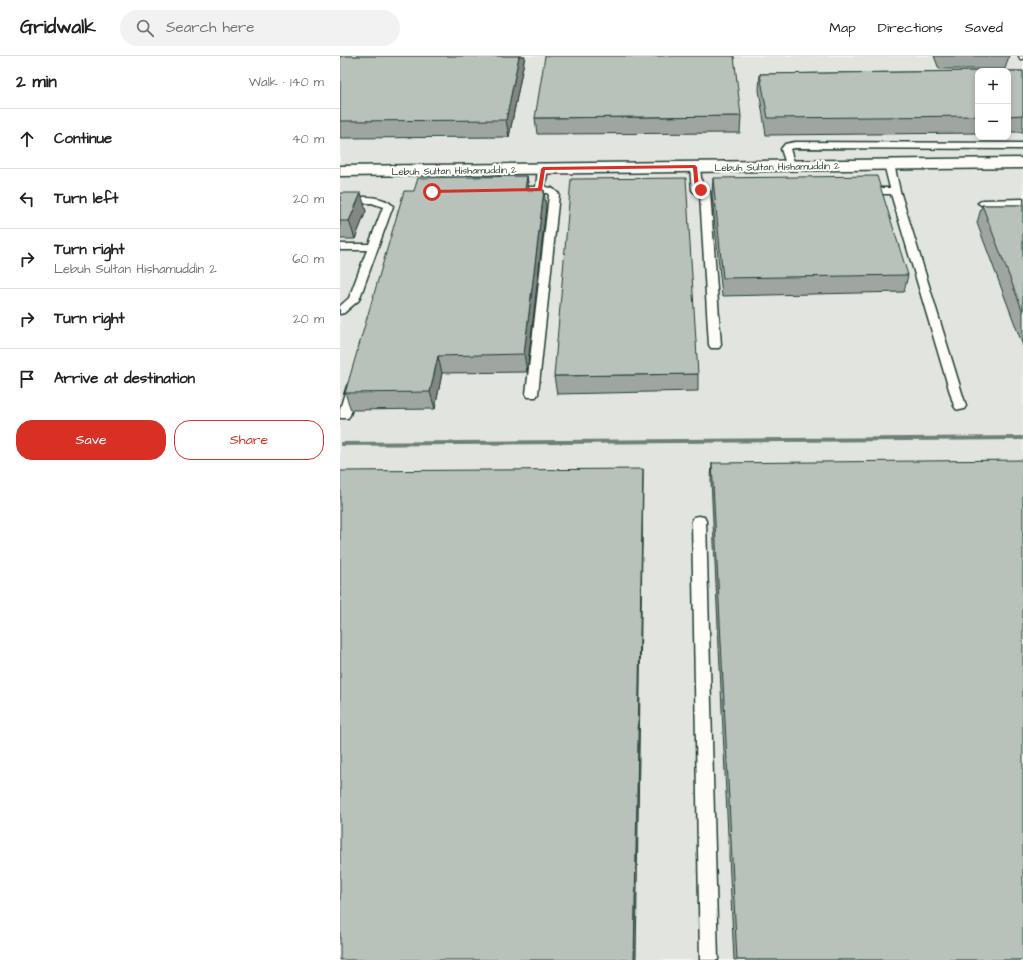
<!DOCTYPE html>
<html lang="en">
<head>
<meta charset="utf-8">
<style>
  :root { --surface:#fff; --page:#f2f2f2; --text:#222; --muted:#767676; --line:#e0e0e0; --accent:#d93025 }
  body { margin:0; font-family:"Architects Daughter",sans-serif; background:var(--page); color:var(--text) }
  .controls { position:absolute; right:12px; top:12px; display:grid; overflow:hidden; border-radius:8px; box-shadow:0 2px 6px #0003 }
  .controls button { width:36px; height:36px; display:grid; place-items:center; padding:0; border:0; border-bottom:1px solid var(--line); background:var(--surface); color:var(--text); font:20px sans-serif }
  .stop { position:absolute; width:12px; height:12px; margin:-9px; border:3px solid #d93025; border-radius:50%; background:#fff }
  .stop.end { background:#d93025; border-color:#fff; box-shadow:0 1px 4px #0008 }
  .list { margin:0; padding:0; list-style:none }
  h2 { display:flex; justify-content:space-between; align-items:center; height:52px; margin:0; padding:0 16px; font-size:17px }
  h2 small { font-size:13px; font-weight:400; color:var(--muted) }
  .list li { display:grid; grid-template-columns:26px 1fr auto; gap:12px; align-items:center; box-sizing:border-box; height:60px; padding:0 16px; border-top:1px solid var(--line) }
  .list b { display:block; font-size:15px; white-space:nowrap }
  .list p { margin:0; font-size:13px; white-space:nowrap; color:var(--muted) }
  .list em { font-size:13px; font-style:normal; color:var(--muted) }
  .actions { display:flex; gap:8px; padding:12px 16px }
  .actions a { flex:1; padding:9px 0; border:1px solid var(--accent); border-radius:16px; text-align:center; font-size:14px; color:var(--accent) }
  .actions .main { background:var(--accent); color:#fff }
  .icon { flex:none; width:22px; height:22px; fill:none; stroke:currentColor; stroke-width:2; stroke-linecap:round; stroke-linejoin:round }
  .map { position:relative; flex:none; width:683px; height:904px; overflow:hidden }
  header { display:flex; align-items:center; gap:24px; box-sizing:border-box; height:56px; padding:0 20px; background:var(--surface); border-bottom:1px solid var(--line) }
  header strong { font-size:19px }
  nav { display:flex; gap:22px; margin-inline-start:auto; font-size:14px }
  .search { width:280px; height:36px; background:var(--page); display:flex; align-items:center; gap:10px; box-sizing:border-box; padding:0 14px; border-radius:22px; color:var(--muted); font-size:15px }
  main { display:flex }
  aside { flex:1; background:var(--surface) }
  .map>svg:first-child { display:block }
</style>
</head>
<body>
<header>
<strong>Gridwalk</strong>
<div class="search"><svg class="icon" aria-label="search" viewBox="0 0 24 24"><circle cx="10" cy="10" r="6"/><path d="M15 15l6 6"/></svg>Search here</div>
<nav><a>Map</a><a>Directions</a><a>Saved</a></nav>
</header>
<main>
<aside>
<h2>2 min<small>Walk · 140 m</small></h2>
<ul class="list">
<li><svg class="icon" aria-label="ahead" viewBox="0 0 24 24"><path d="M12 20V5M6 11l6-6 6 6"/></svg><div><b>Continue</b></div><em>40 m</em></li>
<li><svg class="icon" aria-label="left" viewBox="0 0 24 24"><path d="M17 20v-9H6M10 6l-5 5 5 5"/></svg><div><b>Turn left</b></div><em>20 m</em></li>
<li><svg class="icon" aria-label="right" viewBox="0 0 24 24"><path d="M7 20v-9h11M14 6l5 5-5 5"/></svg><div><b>Turn right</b><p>Lebuh Sultan Hishamuddin 2</p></div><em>60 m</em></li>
<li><svg class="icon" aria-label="right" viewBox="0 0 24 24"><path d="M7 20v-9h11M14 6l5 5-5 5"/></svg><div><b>Turn right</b></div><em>20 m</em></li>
<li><svg class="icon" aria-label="arrive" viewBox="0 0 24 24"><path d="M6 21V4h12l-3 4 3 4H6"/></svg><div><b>Arrive at destination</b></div></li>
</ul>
<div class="actions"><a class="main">Save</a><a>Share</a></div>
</aside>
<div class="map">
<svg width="683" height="904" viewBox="0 0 683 904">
  <rect width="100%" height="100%" fill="#f4f4ef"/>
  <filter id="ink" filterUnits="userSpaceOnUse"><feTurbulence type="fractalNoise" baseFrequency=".025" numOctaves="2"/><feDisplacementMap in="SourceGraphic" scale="8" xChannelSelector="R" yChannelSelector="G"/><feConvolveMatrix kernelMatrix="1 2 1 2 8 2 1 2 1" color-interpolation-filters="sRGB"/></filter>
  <g filter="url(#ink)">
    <path fill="#e2e5df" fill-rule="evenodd" d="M 0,0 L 683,0 L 683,904 L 0,904 ZM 638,15 L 668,15 L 668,81 L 638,81 Z"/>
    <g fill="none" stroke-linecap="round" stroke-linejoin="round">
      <path fill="#6e8179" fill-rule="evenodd" d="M 683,380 L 683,384 L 0,390 L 0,386 Z"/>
      <g stroke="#1f3d34" stroke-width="3">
        <path id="lane" d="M 679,0 L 683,0 L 683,3 L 680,3 Z
          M 455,86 L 683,87 L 683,93 L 455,92 L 450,93 L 455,109 L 453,111 L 447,111 L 441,93 L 445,88 Z
          M 549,105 L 554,108 L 560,135 L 626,350 L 624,353 L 620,354 L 616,353 L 614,350 L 551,138 L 524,138 L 519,135 L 524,132 L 550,132 L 544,108 Z
          M 355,108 L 360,111 L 362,132 L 368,134 L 370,136 L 381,289 L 379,292 L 371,292 L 369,289 L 360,138 L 354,136 L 352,134 L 350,111 Z
          M 203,110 L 208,113 L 205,131 L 212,132 L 219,138 L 198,338 L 196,341 L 188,341 L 186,338 L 209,139 L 207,137 L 173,137 L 168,134 L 173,131 L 196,131 L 198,113 Z
          M 0,142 C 15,142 41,137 53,150 L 19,244 L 4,257 L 0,258 L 0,250 L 9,242 L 27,194 L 0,194 L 0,188 L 29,188 L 43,151 L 32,147 L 0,148 Z
          M 683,143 L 683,149 L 643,150 L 638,147 L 643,144 Z
          M 13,326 L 17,327 L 19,330 L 10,359 L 8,362 L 0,362 L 0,353 L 7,330 L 9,327 Z
          M 359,460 L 364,461 L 366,465 L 378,904 L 360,904 L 352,465 L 354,461 Z"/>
      </g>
      <g stroke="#1f3d34" stroke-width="3">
        <path id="street" d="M 683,102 L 683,112 L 0,120 L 0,110 Z"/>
      </g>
      <use href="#lane" fill="#fdfcf7" fill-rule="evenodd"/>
      <use href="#street" fill="#fdfcf7" fill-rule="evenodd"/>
    </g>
    <path fill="#9fa6a1" stroke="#1f3d34" d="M 0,0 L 185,0 L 169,81 L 0,82 Z
      M 594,0 L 669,0 L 665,13 L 599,13 Z
      M 638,15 L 638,77 L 426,79 L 419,34 L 420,18 Z
      M 668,15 L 683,15 L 683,76 L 668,76 Z
      M 401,60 L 400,77 L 197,78 L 195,62 Z
      M 187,120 L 189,134 L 206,151 L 187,316 L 102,317 L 95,353 L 11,354 L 5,337 Z
      M 373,122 L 568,219 L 564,236 L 382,240 L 372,140 Z
      M 0,137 L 26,155 L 15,183 L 0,183 Z
      M 642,149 L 683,149 L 683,290 L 637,167 Z
      M 358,318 L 358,335 L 217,338 L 214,320 Z
      M 372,407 L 683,904 L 394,904 L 371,424 Z"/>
    <path fill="#828783" stroke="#1f3d34" d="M 179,0 L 185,0 L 169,81 L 166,64 Z
      M 187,120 L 189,137 L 185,134 Z
      M 204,134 L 206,151 L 187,316 L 184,298 Z
      M 21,137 L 26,155 L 15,183 L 9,165 Z
      M 98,300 L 102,317 L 95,353 L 90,336 Z
      M 303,413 L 303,430 L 296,904 L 294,904 Z"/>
    <path fill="#b9c1bb" stroke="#1f3d34" d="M 0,0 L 179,0 L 166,64 L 0,65 Z
      M 205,0 L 394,0 L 401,60 L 195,62 Z
      M 638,15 L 638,60 L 428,62 L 420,18 Z
      M 663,15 L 683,15 L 683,59 L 668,60 L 668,15 Z
      M 187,120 L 185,134 L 204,134 L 184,298 L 98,300 L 90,336 L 5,337 L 64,135 L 74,135 L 78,122 Z
      M 537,120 L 568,219 L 383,222 L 373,122 Z
      M 346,122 L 358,318 L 214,320 L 231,123 Z
      M 0,137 L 21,137 L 9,165 L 0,165 Z
      M 642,149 L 683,149 L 683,256 Z
      M 683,404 L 683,904 L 397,904 L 372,407 Z
      M 303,413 L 294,904 L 0,904 L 0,415 Z"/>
  </g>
  <path fill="#d93025" d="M 355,109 L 357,111 L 359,132 L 363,133 L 363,135 L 355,134 L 353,112 L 205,114 L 202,134 L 200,135 L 92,137 L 90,136 L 92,134 L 198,132 L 201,113 L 203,111 Z"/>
  <g text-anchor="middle" stroke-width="4" stroke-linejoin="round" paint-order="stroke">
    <g font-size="10" fill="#1f3d34" stroke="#fdfcf7">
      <text transform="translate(437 110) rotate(-1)" y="4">Lebuh Sultan Hishamuddin 2</text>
      <text transform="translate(114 114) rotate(-1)" y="4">Lebuh Sultan Hishamuddin 2</text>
    </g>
  </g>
</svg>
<div class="controls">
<button>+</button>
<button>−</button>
</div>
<div class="stop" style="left:92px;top:136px"></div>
<div class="stop end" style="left:361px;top:134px"></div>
</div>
</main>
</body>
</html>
